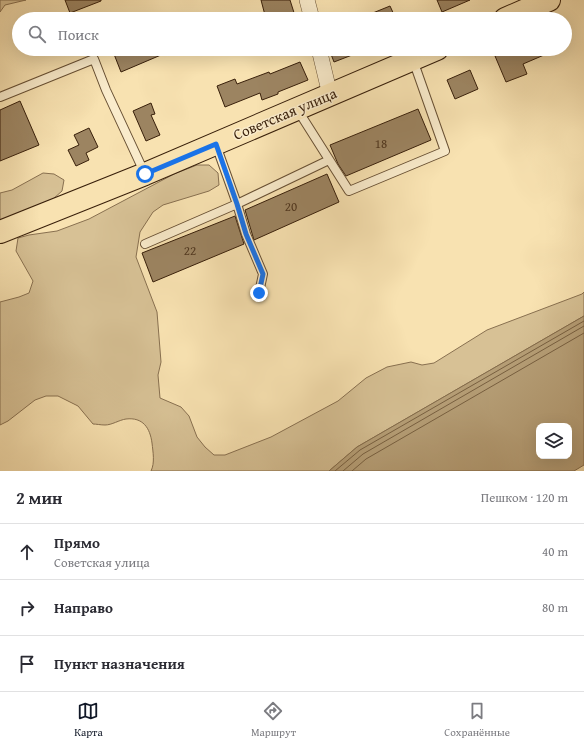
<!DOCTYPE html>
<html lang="ru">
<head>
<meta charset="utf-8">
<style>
  :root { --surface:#fff; --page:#f7f7f7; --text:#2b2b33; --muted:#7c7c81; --line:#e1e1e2; --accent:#111827 }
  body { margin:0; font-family:"Gentium Book Plus",serif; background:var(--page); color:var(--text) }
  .controls { position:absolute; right:12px; bottom:12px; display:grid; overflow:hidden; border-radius:8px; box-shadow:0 4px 16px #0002 }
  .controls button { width:36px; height:36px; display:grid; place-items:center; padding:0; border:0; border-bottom:1px solid var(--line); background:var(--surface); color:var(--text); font:20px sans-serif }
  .stop { position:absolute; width:12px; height:12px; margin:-9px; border:3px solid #1a73e8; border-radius:50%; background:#fff }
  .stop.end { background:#1a73e8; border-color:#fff; box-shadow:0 1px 4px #0008 }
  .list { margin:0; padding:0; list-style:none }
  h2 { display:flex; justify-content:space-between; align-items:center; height:52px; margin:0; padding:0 16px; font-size:17px }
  h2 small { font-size:13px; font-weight:400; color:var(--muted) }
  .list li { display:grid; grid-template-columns:26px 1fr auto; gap:12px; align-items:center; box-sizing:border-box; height:56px; padding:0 16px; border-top:1px solid var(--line) }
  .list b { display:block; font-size:15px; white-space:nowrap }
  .list p { margin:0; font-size:13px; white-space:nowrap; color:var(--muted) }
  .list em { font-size:13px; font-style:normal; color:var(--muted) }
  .icon { flex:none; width:22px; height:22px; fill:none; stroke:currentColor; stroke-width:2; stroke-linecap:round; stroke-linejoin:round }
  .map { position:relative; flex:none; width:584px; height:471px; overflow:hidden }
  .search { position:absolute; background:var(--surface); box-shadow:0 4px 16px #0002; left:12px; right:12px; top:12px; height:44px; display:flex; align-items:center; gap:10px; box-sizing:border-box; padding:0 14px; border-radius:22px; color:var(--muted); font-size:15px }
  .sheet { height:220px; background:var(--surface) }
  nav { display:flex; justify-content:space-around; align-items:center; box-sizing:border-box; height:56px; border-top:1px solid var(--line); background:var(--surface); font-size:11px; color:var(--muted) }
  nav a { display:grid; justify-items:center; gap:2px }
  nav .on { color:var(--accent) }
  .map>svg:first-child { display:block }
</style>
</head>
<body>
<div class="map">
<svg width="584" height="471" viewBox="0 0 584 471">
  <rect width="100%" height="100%" fill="#f8e2b1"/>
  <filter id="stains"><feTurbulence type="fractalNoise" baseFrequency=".005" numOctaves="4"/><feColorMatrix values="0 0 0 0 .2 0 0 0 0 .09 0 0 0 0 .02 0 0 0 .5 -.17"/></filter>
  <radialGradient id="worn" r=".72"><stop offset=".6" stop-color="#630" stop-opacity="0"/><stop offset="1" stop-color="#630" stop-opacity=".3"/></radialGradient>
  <path fill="#d7c195" stroke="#887050" d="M 0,0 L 26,0 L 5,5 L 0,12 Z
    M 197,165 L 209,165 L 218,173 L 219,185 L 209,191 L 163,205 L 153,212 L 140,232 L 136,257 L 157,312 L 161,362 L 158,375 L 160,398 L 181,407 L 189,416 L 197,437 L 205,447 L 214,455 L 225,455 L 271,437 L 338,401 L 366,378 L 387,367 L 411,362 L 422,365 L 434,363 L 487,330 L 582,294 L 584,292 L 584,316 L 357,447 L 329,471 L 151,471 C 155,463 153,452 152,443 C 150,428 143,417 126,419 C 119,420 112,425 105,425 C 101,425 96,424 93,424 L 78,406 L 58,396 L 46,396 L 35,400 L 8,421 L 0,425 L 0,302 L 19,297 L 29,293 L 33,281 L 16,251 L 18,238 L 29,235 L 57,231 L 89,219 L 174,174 Z
    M 43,173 L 54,174 L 64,180 L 62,191 L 53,199 L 0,223 L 0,193 L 12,190 Z"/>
  <path fill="#b7a078" stroke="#846c4c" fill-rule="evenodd" d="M 584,316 L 584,465 L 574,471 L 329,471 L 357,447 ZM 539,426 L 569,426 L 569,456 L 539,456 Z"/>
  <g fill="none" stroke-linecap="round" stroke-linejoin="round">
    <path stroke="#786041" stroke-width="1" d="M 335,471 L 360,450 L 584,321
      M 343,471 L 363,454 L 584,326
      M 352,471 L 366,459 L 584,333"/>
  </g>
  <path fill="#9c8461" stroke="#381f0a" d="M 65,0 L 101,0 L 101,1 L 70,13 Z
    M 261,0 L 290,0 L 296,19 L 266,19 Z
    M 437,0 L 470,0 L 442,12 Z
    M 390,6 L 396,19 L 358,19 Z
    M 112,49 L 175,49 L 121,72 Z
    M 329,49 L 365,49 L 365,50 L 334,62 Z
    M 513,49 L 558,49 L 523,64 L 527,74 L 506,82 L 495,56 Z
    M 300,62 L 308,80 L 278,92 L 278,94 L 262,100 L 260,93 L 225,107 L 217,86 L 235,79 L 237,84 L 269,72 L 270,74 Z
    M 470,70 L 478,89 L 455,99 L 447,80 Z
    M 20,101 L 39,145 L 0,161 L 0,110 Z
    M 151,103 L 155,114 L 151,115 L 160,135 L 146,141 L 133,111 Z
    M 418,109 L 431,140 L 346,176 L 338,164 L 330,145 Z
    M 89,128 L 98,147 L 86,153 L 89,160 L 76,166 L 68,150 L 79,145 L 74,135 Z
    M 327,174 L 339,202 L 254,240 L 245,210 Z
    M 235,216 L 244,244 L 153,282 L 142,253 Z"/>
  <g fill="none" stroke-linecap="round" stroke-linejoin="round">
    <g stroke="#685034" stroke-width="10">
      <path id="lane" d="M 0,97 L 94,59 L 106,90 L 145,174
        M 297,109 L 349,191 L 445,151 L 413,60
        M 216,145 L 237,204 L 246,234 L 263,274 L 259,293
        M 145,244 L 237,204 L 329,160"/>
    </g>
    <g stroke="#685034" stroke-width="16">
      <path id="street" d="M 307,0 L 312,19
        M 319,49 L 330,95"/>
    </g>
    <g stroke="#381f0a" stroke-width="24">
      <path id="primary" d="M 505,19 L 549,0
        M 0,232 L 145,174 L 437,49"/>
    </g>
    <use href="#lane" stroke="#faeccc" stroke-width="8"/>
    <use href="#street" stroke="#faeccc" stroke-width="15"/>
    <use href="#primary" stroke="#f8e2b1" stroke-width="22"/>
  </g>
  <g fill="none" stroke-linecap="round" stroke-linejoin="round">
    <path stroke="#1a73e8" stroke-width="5" d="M 145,174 L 216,144 L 237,204 L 246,234 L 263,274 L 259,293"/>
  </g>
  <g text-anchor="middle" stroke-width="3" stroke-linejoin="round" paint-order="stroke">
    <g font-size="13" fill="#513820">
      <text x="381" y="148">18</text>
      <text x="291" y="211">20</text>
      <text x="190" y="255">22</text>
    </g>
    <g font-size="15" fill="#381f0a" stroke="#faeccc">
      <text transform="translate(285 114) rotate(-23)" y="5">Советская улица</text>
    </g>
  </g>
  <rect width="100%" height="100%" filter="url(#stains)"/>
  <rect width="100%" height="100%" fill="url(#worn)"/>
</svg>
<div class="controls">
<button><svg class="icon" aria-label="layers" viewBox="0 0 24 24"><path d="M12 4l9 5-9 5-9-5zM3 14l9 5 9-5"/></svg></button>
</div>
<div class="stop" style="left:145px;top:174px"></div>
<div class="stop end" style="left:259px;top:293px"></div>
<div class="search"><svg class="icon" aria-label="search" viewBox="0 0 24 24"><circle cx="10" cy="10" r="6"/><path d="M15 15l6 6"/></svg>Поиск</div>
</div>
<section class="sheet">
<h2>2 мин<small>Пешком · 120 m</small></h2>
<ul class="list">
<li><svg class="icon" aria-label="ahead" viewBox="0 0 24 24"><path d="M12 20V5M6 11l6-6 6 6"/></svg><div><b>Прямо</b><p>Советская улица</p></div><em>40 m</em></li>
<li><svg class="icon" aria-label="right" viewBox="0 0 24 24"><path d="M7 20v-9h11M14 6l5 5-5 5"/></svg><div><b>Направо</b></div><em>80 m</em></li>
<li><svg class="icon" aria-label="arrive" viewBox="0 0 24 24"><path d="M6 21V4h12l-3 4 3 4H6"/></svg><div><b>Пункт назначения</b></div></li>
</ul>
</section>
<nav>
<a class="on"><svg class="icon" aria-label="map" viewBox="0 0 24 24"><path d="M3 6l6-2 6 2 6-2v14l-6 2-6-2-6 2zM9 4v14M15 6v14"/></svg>Карта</a>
<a><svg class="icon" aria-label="directions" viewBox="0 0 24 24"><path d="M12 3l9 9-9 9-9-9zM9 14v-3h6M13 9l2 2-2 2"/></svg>Маршрут</a>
<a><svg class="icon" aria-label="saved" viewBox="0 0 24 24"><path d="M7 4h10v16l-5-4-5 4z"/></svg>Сохранённые</a>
</nav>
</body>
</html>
